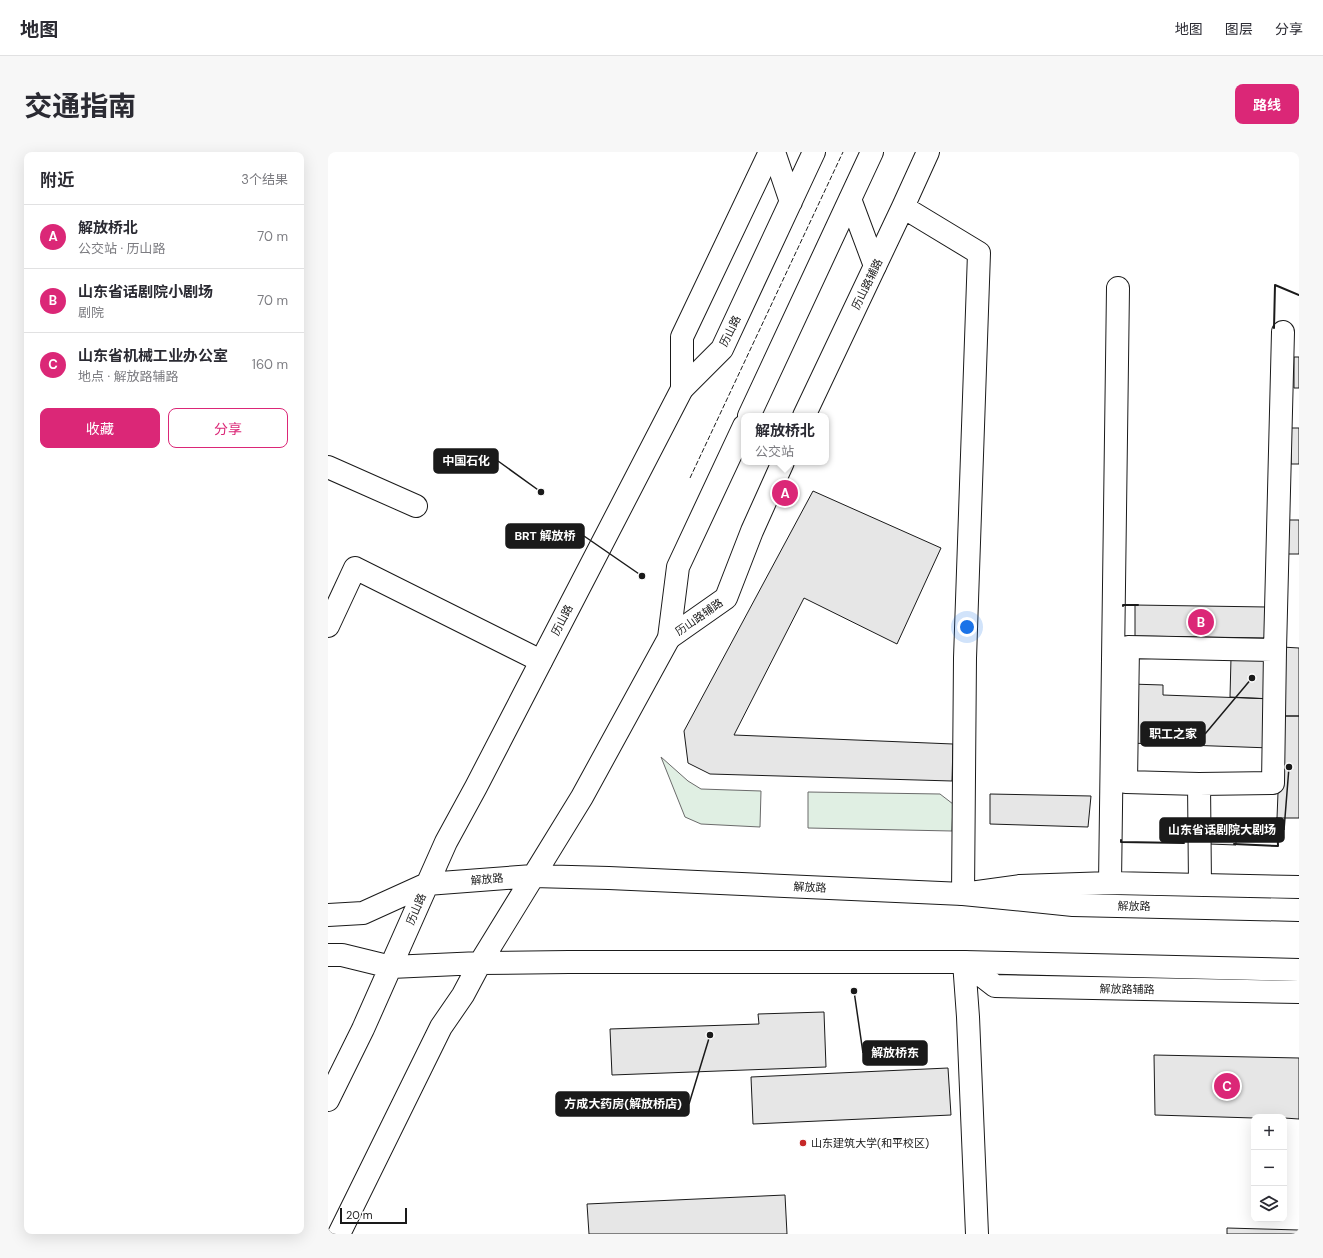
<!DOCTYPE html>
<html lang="zh">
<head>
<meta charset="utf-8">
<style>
  :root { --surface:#fff; --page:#f7f7f7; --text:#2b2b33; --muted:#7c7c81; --line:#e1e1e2; --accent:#db2777 }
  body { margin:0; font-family:"DM Sans","Noto Sans SC",sans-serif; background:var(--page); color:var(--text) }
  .controls { position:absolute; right:12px; bottom:12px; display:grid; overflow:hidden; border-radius:8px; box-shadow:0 4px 16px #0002 }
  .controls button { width:36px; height:36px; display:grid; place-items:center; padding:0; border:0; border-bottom:1px solid var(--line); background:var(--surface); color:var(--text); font:20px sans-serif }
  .scale { position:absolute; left:12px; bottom:10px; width:67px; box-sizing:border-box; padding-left:4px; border:2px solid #1a1a1a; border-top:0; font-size:11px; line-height:14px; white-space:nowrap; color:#1a1a1a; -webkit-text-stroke:3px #fff; paint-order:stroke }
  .you { position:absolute; left:639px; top:475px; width:14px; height:14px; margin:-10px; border:3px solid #fff; border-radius:50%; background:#1a73e8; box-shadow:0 0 0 6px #1a73e833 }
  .badge { display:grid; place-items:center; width:26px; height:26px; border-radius:50%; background:var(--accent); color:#fff; font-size:13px; font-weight:700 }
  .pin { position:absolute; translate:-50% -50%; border:2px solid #fff; box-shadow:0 1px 4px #0006 }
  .popup { position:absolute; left:413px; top:261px; width:88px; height:52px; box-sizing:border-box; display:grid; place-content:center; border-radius:8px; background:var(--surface); filter:drop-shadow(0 1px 3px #0005); font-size:13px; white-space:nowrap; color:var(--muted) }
  .popup b { font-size:15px; color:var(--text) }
  .popup::after { content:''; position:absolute; left:50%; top:100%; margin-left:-8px; border:8px solid transparent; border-top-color:var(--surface) }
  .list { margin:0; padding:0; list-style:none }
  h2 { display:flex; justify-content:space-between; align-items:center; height:52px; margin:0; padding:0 16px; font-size:17px }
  h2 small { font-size:13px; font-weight:400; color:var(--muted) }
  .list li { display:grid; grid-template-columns:26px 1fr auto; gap:12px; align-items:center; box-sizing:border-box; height:64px; padding:0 16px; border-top:1px solid var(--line) }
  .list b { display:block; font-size:15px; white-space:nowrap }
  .list p { margin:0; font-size:13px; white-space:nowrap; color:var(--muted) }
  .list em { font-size:13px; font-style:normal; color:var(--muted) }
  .actions { display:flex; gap:8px; padding:12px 16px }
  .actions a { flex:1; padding:9px 0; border:1px solid var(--accent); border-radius:8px; text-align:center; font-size:14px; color:var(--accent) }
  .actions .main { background:var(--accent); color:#fff }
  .icon { flex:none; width:22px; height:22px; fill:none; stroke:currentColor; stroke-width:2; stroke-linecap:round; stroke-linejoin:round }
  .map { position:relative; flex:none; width:971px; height:1082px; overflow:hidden; border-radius:8px }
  header { display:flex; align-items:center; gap:24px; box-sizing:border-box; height:56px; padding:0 20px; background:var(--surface); border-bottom:1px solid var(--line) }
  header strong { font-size:19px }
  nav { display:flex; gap:22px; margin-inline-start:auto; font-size:14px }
  .intro { display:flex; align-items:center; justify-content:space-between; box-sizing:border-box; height:96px; padding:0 24px }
  h1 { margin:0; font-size:28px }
  .button { padding:10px 18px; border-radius:8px; background:var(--accent); color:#fff; font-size:14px; font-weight:700 }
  main { display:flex; gap:24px; padding:0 24px }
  aside { flex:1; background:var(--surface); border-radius:8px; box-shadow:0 4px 16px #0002 }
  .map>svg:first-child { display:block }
</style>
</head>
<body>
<header>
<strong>地图</strong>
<nav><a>地图</a><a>图层</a><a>分享</a></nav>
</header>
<div class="intro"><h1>交通指南</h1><a class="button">路线</a></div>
<main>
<aside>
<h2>附近<small>3个结果</small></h2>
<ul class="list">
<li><span class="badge">A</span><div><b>解放桥北</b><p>公交站 · 历山路</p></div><em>70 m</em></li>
<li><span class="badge">B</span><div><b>山东省话剧院小剧场</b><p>剧院</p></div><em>70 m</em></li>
<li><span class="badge">C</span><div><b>山东省机械工业办公室</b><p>地点 · 解放路辅路</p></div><em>160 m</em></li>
</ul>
<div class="actions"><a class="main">收藏</a><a>分享</a></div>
</aside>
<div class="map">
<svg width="971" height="1082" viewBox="0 0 971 1082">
  <rect width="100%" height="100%" fill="#fff"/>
  <path fill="#e0efe3" stroke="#6a6a6a" d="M 333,605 L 360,629 L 373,637 L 433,639 L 432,675 L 373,672 L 357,665 Z
    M 480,640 L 612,642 L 625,652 L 624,679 L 480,676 Z"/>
  <path fill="#e6e6e6" stroke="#1a1a1a" d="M 966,205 L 971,205 L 971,236 L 966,236 Z
    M 963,276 L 971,276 L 971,312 L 963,312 Z
    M 485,339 L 613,396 L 569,492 L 476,446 L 406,583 L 625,592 L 624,629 L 382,622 L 360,611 L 356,579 Z
    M 955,368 L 971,368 L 971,402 L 954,402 Z
    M 807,453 L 939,455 L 939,486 L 807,484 Z
    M 954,495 L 971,496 L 971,564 L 953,564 Z
    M 903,506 L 945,506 L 945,547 L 902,545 Z
    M 802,532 L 835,533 L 835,543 L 945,547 L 943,596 L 801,591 Z
    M 953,564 L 971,564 L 971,666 L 949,666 Z
    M 662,642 L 763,644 L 760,675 L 662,672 Z
    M 881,679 L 908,680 L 908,693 L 881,692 Z
    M 496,860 L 498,915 L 284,923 L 282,877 L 431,872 L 430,862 Z
    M 826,903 L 971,906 L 971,967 L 956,966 L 956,965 L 926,966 L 827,963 Z
    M 620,916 L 623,963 L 425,972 L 423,925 Z
    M 457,1043 L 459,1082 L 261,1082 L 259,1052 Z
    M 899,1076 L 971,1078 L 971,1082 L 899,1082 Z"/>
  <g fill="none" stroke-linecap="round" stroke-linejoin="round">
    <g stroke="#1a1a1a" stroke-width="24">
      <path id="minor" d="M 575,55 L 651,101 L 637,506 L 635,742 L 692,734 L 782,731 L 971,735
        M 354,237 L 354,185 L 442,0
        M 476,264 L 575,55 L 600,0
        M 0,315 L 88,354
        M 0,474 L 27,416 L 213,509
        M 341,486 L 398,446 L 424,379 L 455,310
        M 800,495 L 947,498 L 945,631 L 871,632 L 798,630 Z
        M 947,498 L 955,180
        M 871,632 L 872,733
        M 782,731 L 790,136
        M 636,810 L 667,834 L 971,840
        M 636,810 L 640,865 L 649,1082"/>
    </g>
    <g stroke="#1a1a1a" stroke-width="24">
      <path id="major" d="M 446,0 L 463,50
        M 522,47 L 547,114
        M 421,264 L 544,0
        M 0,763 L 35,761 L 99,732 L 205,724 L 281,726 L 635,742 L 745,753 L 971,758
        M 0,803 L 14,803 L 63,815 L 152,811 L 241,810 L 636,810 L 971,818
        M 0,948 L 35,877 L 118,690 L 148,635 L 354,237 L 394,197 L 486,0
        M 11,1082 L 113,875 L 135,843 L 152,811 L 254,645 L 341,486 L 350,415 L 416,274"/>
    </g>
    <use href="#minor" stroke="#fff" stroke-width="22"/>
    <use href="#major" stroke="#fff" stroke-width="22"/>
    <path stroke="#1a1a1a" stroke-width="1" stroke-dasharray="5 2" stroke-linecap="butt" d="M 362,326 L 515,0"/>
    <path stroke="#1a1a1a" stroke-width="2" d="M 946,176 L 947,133 L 971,143
      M 795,454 L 795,453 L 810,453
      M 793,688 L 793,690 L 856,691
      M 906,692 L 950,694 L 949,666"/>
  </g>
  <circle fill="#c62828" stroke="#fff" stroke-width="1.5" cx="475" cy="991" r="4"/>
  <g text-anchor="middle" stroke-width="3" stroke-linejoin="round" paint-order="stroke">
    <g font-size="11" fill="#1a1a1a" stroke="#fff">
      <text transform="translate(539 132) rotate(-64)" y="4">历山路辅路</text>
      <text transform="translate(402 179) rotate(-64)" y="4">历山路</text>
      <text transform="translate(371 465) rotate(-35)" y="4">历山路辅路</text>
      <text transform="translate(234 468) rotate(-63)" y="4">历山路</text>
      <text transform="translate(159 727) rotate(-5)" y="4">解放路</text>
      <text transform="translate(482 735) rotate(3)" y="4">解放路</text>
      <text transform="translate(806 754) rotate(1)" y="4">解放路</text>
      <text transform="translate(88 757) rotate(-67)" y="4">历山路</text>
      <text transform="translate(799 837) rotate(1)" y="4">解放路辅路</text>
    </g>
    <g font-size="11" fill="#1a1a1a" stroke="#fff" text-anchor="start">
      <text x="483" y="995">山东建筑大学(和平校区)</text>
    </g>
  </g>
  <path fill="none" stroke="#1a1a1a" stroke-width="1.5" d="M213 340L170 309M314 424L256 384M924 526L877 582M961 615L956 678M526 839L535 901M382 883L361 952"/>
  <g fill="#1a1a1a" stroke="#fff" stroke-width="1.5">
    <circle cx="213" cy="340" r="4"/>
    <circle cx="314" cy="424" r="4"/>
    <circle cx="924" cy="526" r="4"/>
    <circle cx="961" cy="615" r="4"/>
    <circle cx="526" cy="839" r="4"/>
    <circle cx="382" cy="883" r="4"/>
  </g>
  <g fill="#1a1a1a" stroke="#1a1a1a" stroke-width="1.5">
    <rect x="106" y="297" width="64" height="24" rx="4"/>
    <rect x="178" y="372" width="78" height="24" rx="4"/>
    <rect x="813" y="570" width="64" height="24" rx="4"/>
    <rect x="832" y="666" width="124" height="24" rx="4"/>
    <rect x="535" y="889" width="64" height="24" rx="4"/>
    <rect x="228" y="940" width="133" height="24" rx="4"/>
  </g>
  <g font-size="12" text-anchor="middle" font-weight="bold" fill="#fff">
    <text x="138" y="313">中国石化</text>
    <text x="217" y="388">BRT 解放桥</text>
    <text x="845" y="586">职工之家</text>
    <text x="894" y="682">山东省话剧院大剧场</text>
    <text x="567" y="905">解放桥东</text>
    <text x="295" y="956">方成大药房(解放桥店)</text>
  </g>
</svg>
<div class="controls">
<button>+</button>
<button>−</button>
<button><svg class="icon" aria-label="layers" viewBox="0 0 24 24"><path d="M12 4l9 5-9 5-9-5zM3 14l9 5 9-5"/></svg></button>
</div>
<div class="scale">20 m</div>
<div class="you"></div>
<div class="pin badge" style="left:457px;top:341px">A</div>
<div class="popup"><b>解放桥北</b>公交站</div>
<div class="pin badge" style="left:873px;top:470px">B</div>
<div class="pin badge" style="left:899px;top:934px">C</div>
</div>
</main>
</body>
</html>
